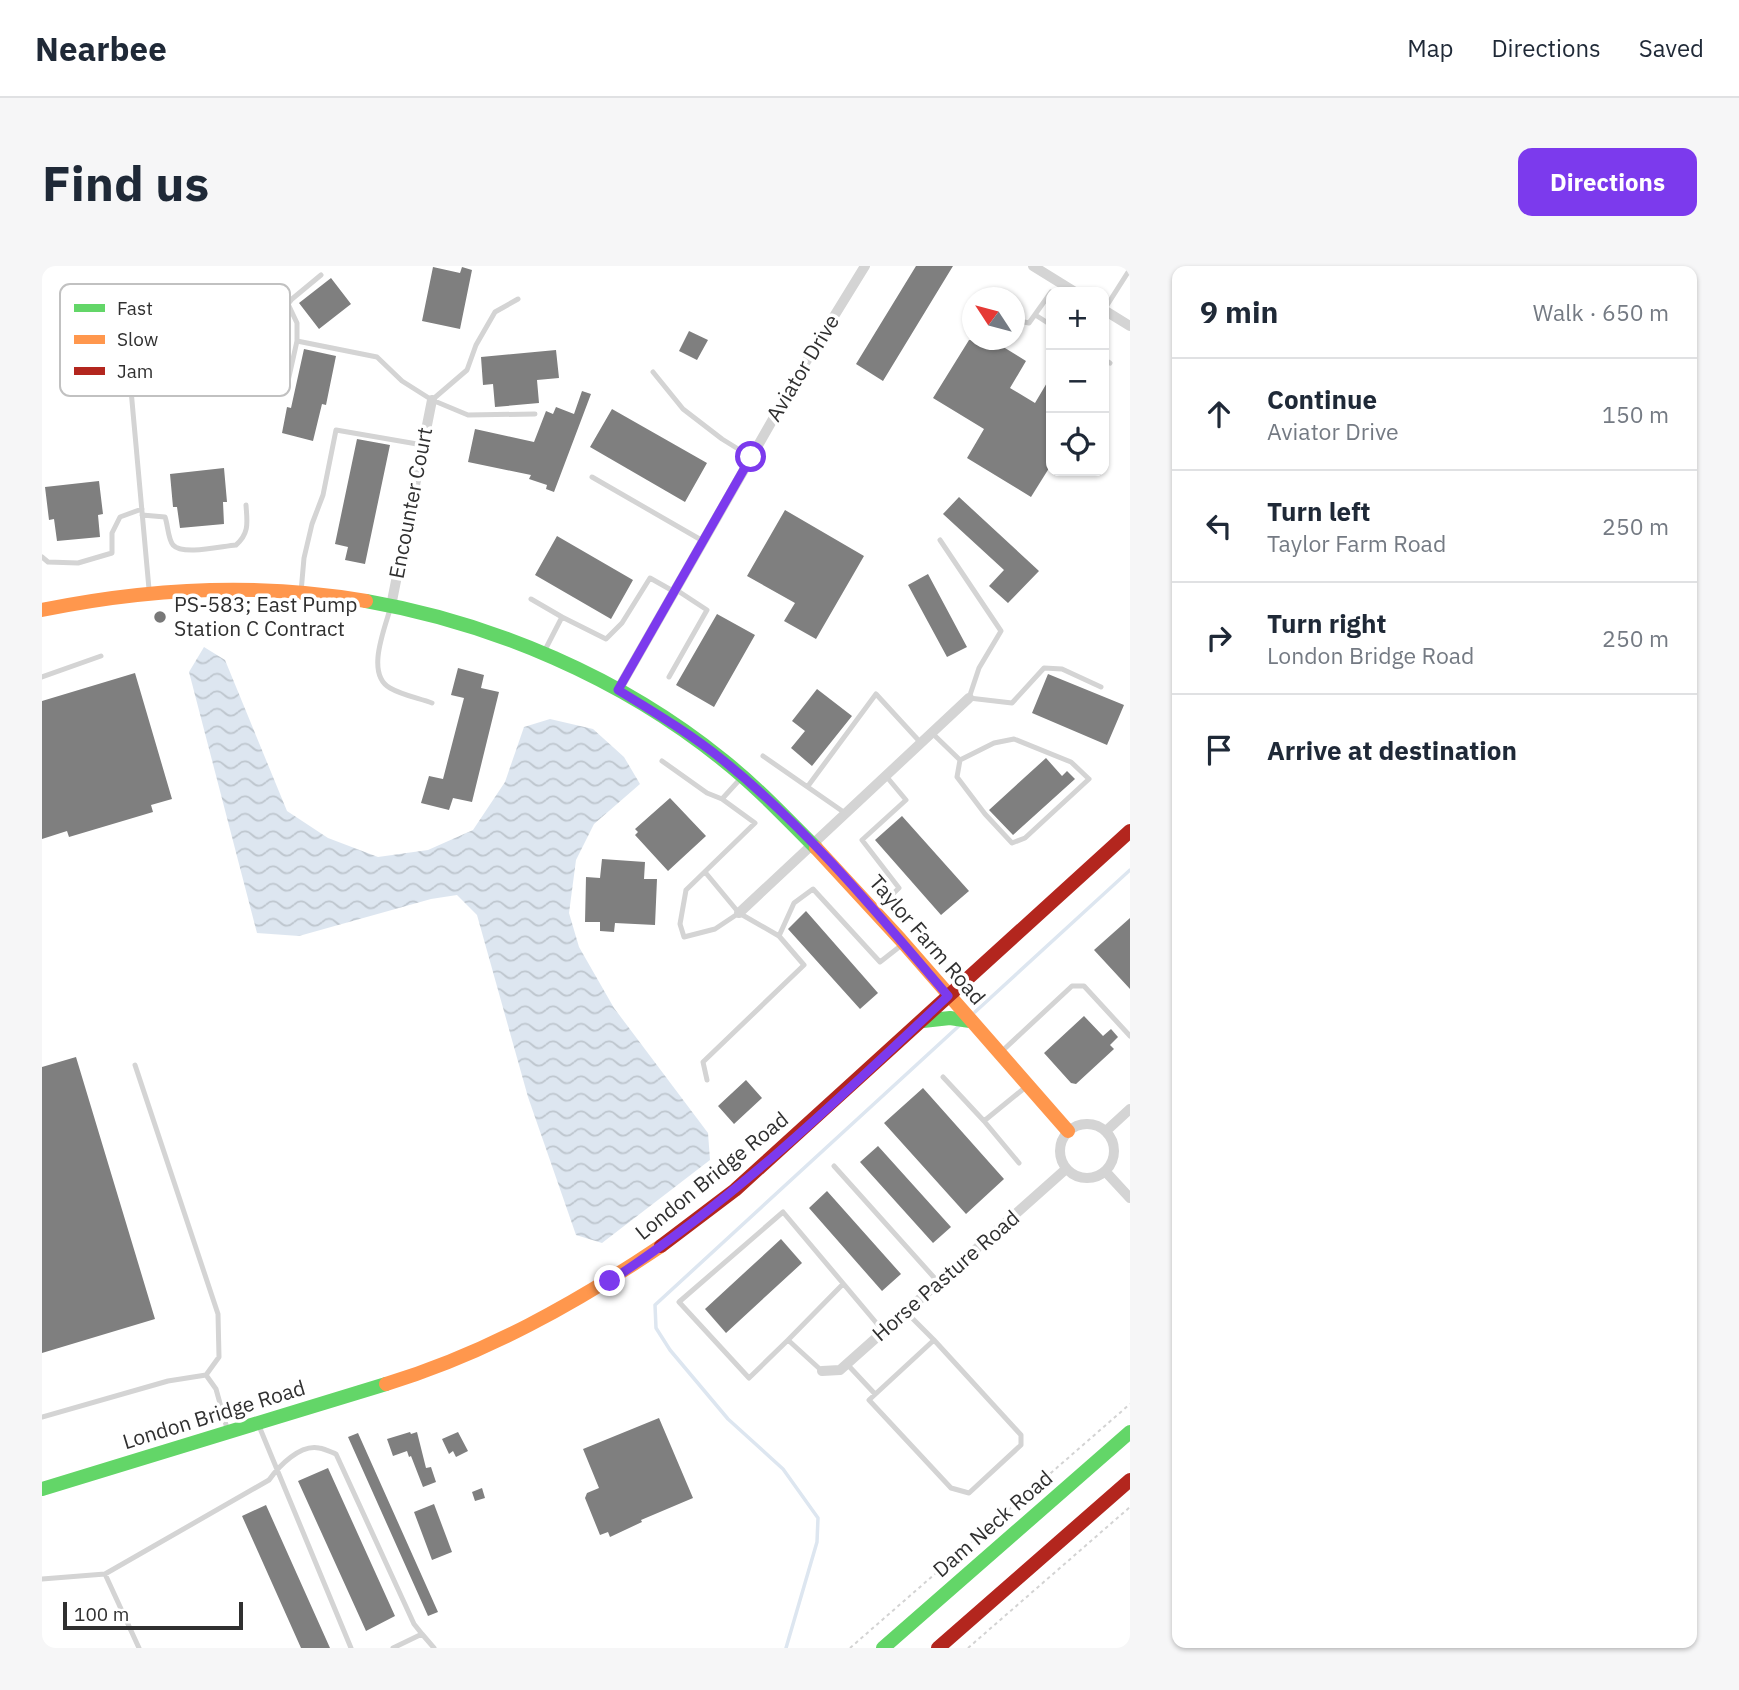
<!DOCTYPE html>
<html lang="en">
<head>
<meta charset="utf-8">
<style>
  :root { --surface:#fff; --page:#f6f6f7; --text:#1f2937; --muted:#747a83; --line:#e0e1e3; --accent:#7c3aed }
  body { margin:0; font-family:"IBM Plex Sans",sans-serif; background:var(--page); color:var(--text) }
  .controls { position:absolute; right:21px; top:21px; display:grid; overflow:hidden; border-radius:14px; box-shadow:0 2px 5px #0004 }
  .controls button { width:63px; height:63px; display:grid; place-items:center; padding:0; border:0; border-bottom:2px solid var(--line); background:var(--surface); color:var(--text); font:35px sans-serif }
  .compass { position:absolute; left:920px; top:21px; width:63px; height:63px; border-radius:50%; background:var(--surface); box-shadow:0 2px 5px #0004; rotate:306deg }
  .scale { position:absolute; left:21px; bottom:18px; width:180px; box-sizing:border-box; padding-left:7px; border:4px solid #303030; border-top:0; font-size:19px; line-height:24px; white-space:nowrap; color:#303030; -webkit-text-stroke:5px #fff; paint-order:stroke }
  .stop { position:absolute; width:21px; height:21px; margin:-16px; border:5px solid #7c3aed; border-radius:50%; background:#fff }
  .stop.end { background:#7c3aed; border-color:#fff; box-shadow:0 2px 7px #0008 }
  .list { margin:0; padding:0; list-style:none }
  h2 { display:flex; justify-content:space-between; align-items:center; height:91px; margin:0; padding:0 28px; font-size:30px }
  h2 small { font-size:23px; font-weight:400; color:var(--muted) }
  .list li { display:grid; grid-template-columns:46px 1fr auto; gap:21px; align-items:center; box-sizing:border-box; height:112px; padding:0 28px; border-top:2px solid var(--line) }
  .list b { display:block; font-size:26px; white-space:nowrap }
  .list p { margin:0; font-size:23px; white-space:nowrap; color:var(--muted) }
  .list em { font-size:23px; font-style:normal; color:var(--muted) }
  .icon { flex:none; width:38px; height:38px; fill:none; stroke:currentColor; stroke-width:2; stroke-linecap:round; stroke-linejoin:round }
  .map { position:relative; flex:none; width:1088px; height:1382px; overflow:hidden; border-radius:14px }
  header { display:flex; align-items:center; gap:42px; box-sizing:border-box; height:98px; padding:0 35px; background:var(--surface); border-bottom:2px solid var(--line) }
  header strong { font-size:33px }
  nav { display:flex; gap:38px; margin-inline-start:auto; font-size:24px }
  .intro { display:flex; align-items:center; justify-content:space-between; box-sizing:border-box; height:168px; padding:0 42px }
  h1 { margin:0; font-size:49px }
  .button { padding:18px 32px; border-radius:14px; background:var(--accent); color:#fff; font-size:24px; font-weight:700 }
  main { display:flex; gap:42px; padding:0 42px }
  aside { flex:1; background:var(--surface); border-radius:14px; box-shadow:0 2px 5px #0004 }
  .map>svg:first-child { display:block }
</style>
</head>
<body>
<header>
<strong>Nearbee</strong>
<nav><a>Map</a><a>Directions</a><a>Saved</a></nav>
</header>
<div class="intro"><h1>Find us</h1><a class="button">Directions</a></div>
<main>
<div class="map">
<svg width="1088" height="1382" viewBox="0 0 1088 1382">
  <defs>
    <pattern id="water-waves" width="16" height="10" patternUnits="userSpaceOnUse" patternTransform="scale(1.75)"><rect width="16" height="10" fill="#dde6f0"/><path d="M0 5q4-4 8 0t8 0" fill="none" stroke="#bec6ce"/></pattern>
  </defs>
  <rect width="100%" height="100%" fill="#fff"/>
  <path fill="url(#water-waves)" d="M 162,381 L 183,394 L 245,545 L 286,572 L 336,591 L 386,584 L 431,564 L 463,516 L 482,461 L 508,453 L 551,463 L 582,491 L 598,518 L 552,558 L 534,594 L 527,647 L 537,681 L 572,742 L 666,867 L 668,894 L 560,977 L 534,969 L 486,831 L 435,649 L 415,629 L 389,633 L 257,670 L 215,667 L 147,406 Z"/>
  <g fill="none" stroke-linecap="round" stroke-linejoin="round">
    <path stroke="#dde6f0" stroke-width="3.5" d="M 933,746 L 1088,604
      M 744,1382 L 775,1276 L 776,1252 L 741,1203 L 686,1153 L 628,1084 L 614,1062 L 613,1039 L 919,758"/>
  </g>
  <path fill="#7f7f7f" d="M 874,0 L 911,0 L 841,115 L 814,98 Z
    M 391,1 L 418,7 L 420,1 L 430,4 L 418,63 L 380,55 Z
    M 289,12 L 309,38 L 277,63 L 257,37 Z
    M 647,65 L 666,74 L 655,94 L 637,85 Z
    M 927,74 L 950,74 L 984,95 L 968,122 L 993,137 L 1009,110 L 1009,199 L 989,231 L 925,192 L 942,163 L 891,132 Z
    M 262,83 L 294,90 L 284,139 L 280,138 L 271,175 L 240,167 L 245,141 L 249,142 Z
    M 514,84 L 517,112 L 495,114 L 497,137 L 453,141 L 451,118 L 441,119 L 439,91 Z
    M 540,125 L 549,128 L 512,226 L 504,223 L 505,219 L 487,213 L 489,209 L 426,196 L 433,163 L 492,176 L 504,145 L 511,148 L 514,141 L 532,148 Z
    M 570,143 L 665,197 L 643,236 L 548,181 Z
    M 315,173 L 348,179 L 323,298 L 303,294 L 306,281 L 293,278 Z
    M 182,202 L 185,236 L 181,236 L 182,258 L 138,262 L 135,241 L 131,241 L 128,208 Z
    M 57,215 L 61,248 L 56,249 L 58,271 L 15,275 L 12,253 L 7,254 L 3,221 Z
    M 917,231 L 997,305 L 966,337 L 947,320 L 962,304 L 901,248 Z
    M 743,244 L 822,290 L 774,373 L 742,355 L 753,337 L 705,310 Z
    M 515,270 L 591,314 L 569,353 L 493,309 Z
    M 886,308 L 925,381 L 905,391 L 866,319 Z
    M 675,348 L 713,369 L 672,441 L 634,419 Z
    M 416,402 L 442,409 L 439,422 L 457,426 L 430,536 L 411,532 L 407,544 L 379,537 L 387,510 L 401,513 L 422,432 L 409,429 Z
    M 93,407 L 130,533 L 109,539 L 111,546 L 27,571 L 25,565 L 0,573 L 0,435 Z
    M 1006,408 L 1082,439 L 1065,479 L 990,447 Z
    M 775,423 L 810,450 L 770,500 L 749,482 L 763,465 L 750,455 Z
    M 1004,492 L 1020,510 L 1025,505 L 1033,513 L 971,569 L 947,544 Z
    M 628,532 L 664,570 L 626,605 L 593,569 L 596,566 L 593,563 Z
    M 860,550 L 927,625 L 899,649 L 833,574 Z
    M 560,593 L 603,596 L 602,613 L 615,613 L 613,659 L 573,657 L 572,666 L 558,665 L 558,656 L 543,656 L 544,611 L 558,612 Z
    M 764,645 L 836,727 L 818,743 L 746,663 Z
    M 1088,652 L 1088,723 L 1052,684 Z
    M 1042,750 L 1061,770 L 1069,763 L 1076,771 L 1068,779 L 1072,783 L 1034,818 L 1029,817 L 1002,787 Z
    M 34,791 L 113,1053 L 0,1087 L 0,801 Z
    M 704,814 L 720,832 L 692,858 L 676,840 Z
    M 881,822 L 962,913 L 924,948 L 842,857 Z
    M 836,880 L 909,961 L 891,977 L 818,896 Z
    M 785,925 L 859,1008 L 840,1025 L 767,942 Z
    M 739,973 L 760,997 L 684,1067 L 663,1043 Z
    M 617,1152 L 651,1232 L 599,1254 L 600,1256 L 568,1271 L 566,1266 L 558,1269 L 543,1232 L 545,1227 L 557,1222 L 541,1183 Z
    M 368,1166 L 369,1168 L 375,1166 L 384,1202 L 389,1201 L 394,1216 L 381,1221 L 369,1190 L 367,1191 L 365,1185 L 351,1190 L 345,1173 Z
    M 416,1166 L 426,1185 L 414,1191 L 411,1185 L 407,1188 L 400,1173 Z
    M 316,1167 L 396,1346 L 386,1350 L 306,1171 Z
    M 286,1202 L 353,1350 L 324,1365 L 256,1215 Z
    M 440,1222 L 443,1232 L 433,1235 L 430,1226 Z
    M 392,1238 L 410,1286 L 390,1294 L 372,1246 Z
    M 224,1239 L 288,1382 L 259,1382 L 200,1250 Z"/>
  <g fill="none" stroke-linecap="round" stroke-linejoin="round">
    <path stroke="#d3d3d3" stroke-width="2" stroke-dasharray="3.5 3.5" stroke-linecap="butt" d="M 808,1382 L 1088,1138
      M 926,1382 L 1088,1241"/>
    <path stroke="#d4d4d4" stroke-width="5" d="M 1062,44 L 1088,3
      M 995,50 L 1009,59
      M 972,54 L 987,57 L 1009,26
      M 255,75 L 255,57 L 246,38 L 250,33 L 279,9
      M 1062,93 L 1068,97
      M 611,106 L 641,143 L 680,173 L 709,191
      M 89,124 L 107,323
      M 244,124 L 255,75 L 335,91 L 360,115 L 390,134 L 426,149 L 493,148
      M 390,134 L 425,104 L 434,79 L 453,46 L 476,33
      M 550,211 L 661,275
      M 100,249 L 123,251 C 126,259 126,273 131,279 C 141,290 180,280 194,279 C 208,267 205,255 204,239
      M 898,274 L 959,365 L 937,402 L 927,432 L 970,437 L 1002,402 L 1020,403 L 1059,421
      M 0,291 L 6,296 L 36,297 L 70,287 L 70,267 L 78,251 L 100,243
      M 259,326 L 262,292 L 270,258 L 281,229 L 294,164 L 381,179
      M 489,333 L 520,351
      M 349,340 C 343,362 323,408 348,422 C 360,429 376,432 390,437
      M 503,384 L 520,351 L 564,373 L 580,357 L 608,312 L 631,325
      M 0,411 L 59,390
      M 627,411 L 665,344 L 633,323
      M 890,467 L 918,494 L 915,511 L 943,548 L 970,577 L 983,572 L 1047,513 L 1029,496 L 972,473 L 952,477 L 918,494
      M 721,490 L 803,547
      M 620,495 L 665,527 L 680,533
      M 766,520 L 834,428 L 879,477
      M 663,606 L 697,647 L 737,670 L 762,699 L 661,796 L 665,814
      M 833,645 L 857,622 L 820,574 L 864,534 L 844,510
      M 697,647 L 673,663 L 642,671 L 638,658 L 644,624 L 713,557 L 680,533 L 700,511
      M 737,670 L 752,637 L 771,623 L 838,696 L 861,678
      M 958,787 L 1030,720 L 1042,720 L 1088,770
      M 93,799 L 176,1048 L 177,1091 L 164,1109
      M 901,811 L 942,855 L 985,820
      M 942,855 L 977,897
      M 792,900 L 897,1017
      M 864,1046 L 892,1074 L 827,1134 L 909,1222 L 927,1227 L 979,1179 L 979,1169 L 892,1074
      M 746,1074 L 801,1018
      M 804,1097 L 833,1128
      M 780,1105 L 746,1074 L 707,1112 L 637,1036 L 741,946 L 842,1066
      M 0,1151 L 126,1115 L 164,1109 L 174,1123 L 186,1166
      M 217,1160 L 309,1382
      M 0,1313 L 63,1308
      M 97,1382 L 63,1308 L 227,1214 C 237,1200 258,1178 277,1182 C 283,1183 289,1186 294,1188 L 372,1358 L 380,1368
      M 351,1382 L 380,1368 L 392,1382"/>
    <path stroke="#d4d4d4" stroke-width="10" d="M 991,0 L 1033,26
      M 1062,44 L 1088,60
      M 349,340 L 390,134
      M 576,424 L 762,99 L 823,0
      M 697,647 L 927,432
      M1018 885a27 27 0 1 1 54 0a27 27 0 1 1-54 0Z
      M 1064,865 L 1088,843
      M 1063,905 L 1088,932
      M 780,1105 L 798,1104 L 1024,903"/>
    <path stroke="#63d668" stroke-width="14" d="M 324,335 C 451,357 580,412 681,494 C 714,520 744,552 774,582
      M 881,755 L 908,752 L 928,755
      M 0,1223 L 344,1118
      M 841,1382 L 1088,1166"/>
    <path stroke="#ff974d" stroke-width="14" d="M 0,344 C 108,322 215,316 324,335
      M 774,582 L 858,673 L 1026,865
      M 344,1118 C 443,1088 534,1037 619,980"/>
    <path stroke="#b3261e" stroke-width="14" d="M 619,980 L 693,924 L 1088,565
      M 896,1382 L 1088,1214"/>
  </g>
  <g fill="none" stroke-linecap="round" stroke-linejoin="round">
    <path stroke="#7c3aed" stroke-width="9" d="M 568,1015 C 691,935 799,831 906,730 C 836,648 766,563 682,495 C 649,468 612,446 576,424 L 709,191"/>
  </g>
  <circle fill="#787878" stroke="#fff" stroke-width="2.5" cx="118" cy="351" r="7"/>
  <g text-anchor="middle" stroke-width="7" stroke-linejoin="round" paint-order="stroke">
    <g font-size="21" fill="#303030" stroke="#fff">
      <text transform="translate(761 102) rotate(-59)" y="7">Aviator Drive</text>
      <text transform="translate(369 237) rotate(-79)" y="7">Encounter Court</text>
      <text transform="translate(885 674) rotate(49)" y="7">Taylor Farm Road</text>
      <text transform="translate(670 910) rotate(-39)" y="7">London Bridge Road</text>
      <text transform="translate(904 1010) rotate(-41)" y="7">Horse Pasture Road</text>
      <text transform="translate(172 1149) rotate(-17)" y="7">London Bridge Road</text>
      <text transform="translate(951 1258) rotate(-41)" y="7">Dam Neck Road</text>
    </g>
    <g font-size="21" fill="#303030" stroke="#fff" text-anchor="start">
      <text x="132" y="346">PS-583; East Pump<tspan x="132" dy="24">Station C Contract</tspan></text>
    </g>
  </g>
  <rect x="18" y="18" width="230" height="112" rx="10" fill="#fff" stroke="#c1c1c1" stroke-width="2"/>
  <rect x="32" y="38" width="31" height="8" fill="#63d668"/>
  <rect x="32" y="69" width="31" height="9" fill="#ff974d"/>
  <rect x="32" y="101" width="31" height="8" fill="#b3261e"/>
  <g font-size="19" fill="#303030">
    <text x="75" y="49">Fast</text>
    <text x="75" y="80">Slow</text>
    <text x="75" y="112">Jam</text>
  </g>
</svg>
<div class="controls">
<button>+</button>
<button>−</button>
<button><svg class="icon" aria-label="locate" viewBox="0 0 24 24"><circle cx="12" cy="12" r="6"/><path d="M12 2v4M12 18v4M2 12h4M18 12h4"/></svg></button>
</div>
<svg class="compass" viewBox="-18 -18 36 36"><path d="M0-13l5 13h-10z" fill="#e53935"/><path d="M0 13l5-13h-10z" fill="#747a83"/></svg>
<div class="scale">100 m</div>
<div class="stop" style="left:709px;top:191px"></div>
<div class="stop end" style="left:568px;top:1015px"></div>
</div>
<aside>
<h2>9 min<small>Walk · 650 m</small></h2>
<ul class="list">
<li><svg class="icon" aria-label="ahead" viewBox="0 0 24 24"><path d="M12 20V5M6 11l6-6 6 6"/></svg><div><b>Continue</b><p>Aviator Drive</p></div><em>150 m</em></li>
<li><svg class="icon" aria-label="left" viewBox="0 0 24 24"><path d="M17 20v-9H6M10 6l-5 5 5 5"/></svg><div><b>Turn left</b><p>Taylor Farm Road</p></div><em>250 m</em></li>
<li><svg class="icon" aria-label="right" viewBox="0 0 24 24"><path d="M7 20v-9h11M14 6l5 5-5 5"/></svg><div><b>Turn right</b><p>London Bridge Road</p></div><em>250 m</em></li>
<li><svg class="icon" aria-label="arrive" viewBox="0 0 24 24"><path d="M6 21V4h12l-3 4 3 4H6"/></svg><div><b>Arrive at destination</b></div></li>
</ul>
</aside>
</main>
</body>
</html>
